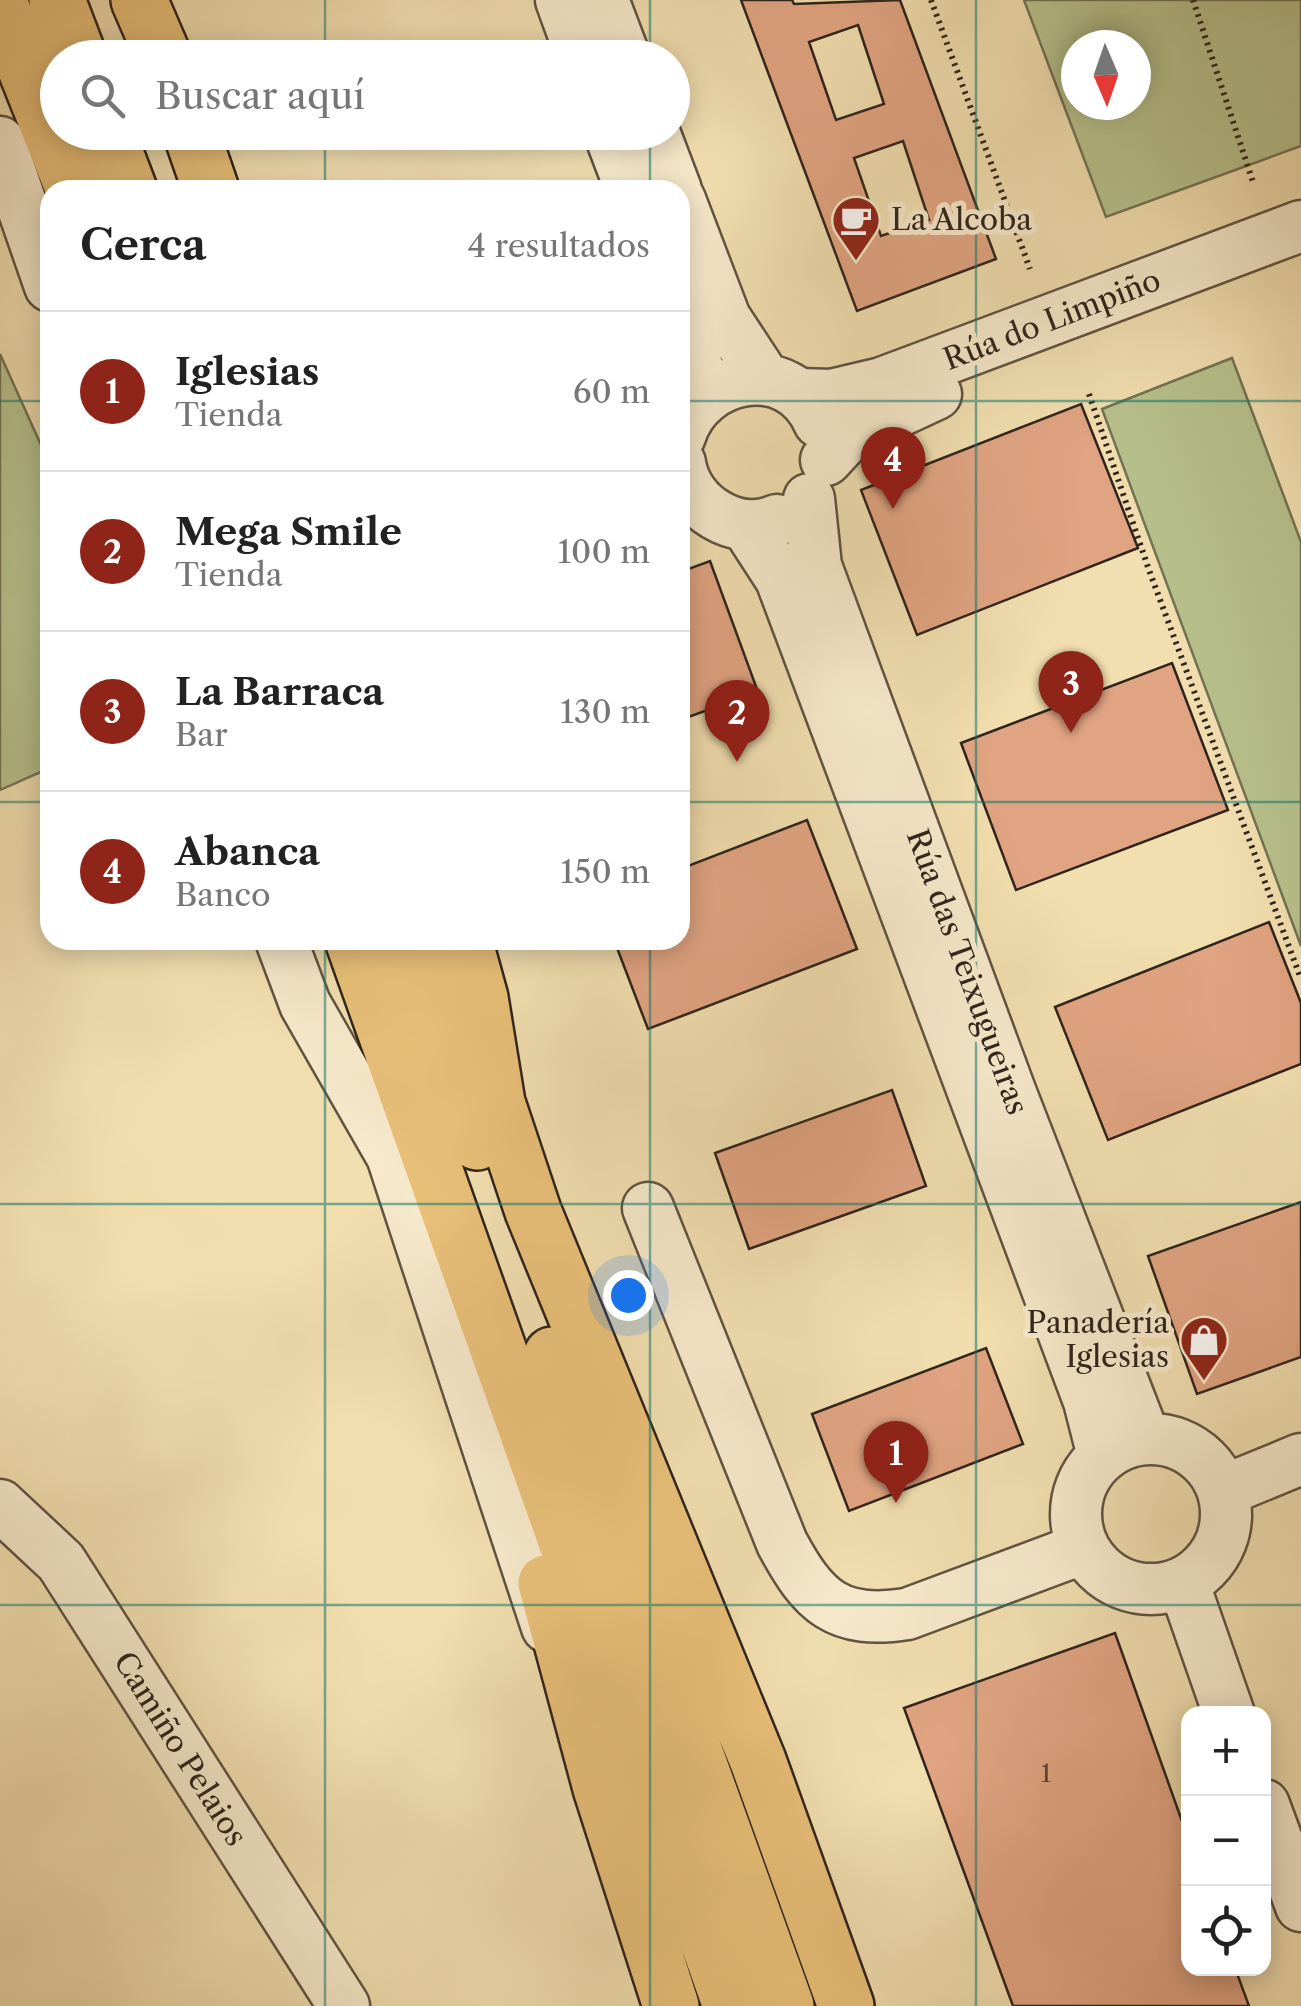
<!DOCTYPE html>
<html lang="es">
<head>
<meta charset="utf-8">
<style>
  :root { --surface:#fff; --page:#f6f6f6; --text:#222; --muted:#767676; --line:#e0e0e0; --accent:#8f2418 }
  body { margin:0; font-family:"Libre Caslon Text",serif; background:var(--page); color:var(--text) }
  .controls { position:absolute; right:30px; bottom:30px; display:grid; overflow:hidden; border-radius:20px; box-shadow:0 5px 25px #0003 }
  .controls button { width:90px; height:90px; display:grid; place-items:center; padding:0; border:0; border-bottom:2px solid var(--line); background:var(--surface); color:var(--text); font:50px sans-serif }
  .compass { position:absolute; left:1061px; top:30px; width:90px; height:90px; border-radius:50%; background:var(--surface); box-shadow:0 5px 25px #0003; rotate:178deg }
  .you { position:absolute; left:628px; top:1295px; width:35px; height:35px; margin:-25px; border:8px solid #fff; border-radius:50%; background:#1a73e8; box-shadow:0 0 0 15px #1a73e833 }
  .badge { display:grid; place-items:center; width:65px; height:65px; border-radius:50%; background:var(--accent); color:#fff; font-size:32px; font-weight:700 }
  .pin { position:absolute; translate:-50% -82px; filter:drop-shadow(0 2px 5px #0008) }
  .pin::after { content:''; position:absolute; top:52px; width:35px; height:30px; background:inherit; clip-path:polygon(0 0,100% 0,50% 100%) }
  .list { margin:0; padding:0; list-style:none }
  h2 { display:flex; justify-content:space-between; align-items:center; height:130px; margin:0; padding:0 40px; font-size:42px }
  h2 small { font-size:32px; font-weight:400; color:var(--muted) }
  .list li { display:grid; grid-template-columns:65px 1fr auto; gap:30px; align-items:center; box-sizing:border-box; height:160px; padding:0 40px; border-top:2px solid var(--line) }
  .list b { display:block; font-size:38px; white-space:nowrap }
  .list p { margin:0; font-size:32px; white-space:nowrap; color:var(--muted) }
  .list em { font-size:32px; font-style:normal; color:var(--muted) }
  .icon { flex:none; width:55px; height:55px; fill:none; stroke:currentColor; stroke-width:2; stroke-linecap:round; stroke-linejoin:round }
  .map { position:relative; flex:none; width:1301px; height:2006px; overflow:hidden }
  .search { position:absolute; background:var(--surface); box-shadow:0 5px 25px #0003; left:40px; top:40px; width:650px; height:110px; display:flex; align-items:center; gap:25px; box-sizing:border-box; padding:0 35px; border-radius:55px; color:var(--muted); font-size:38px }
  .panel { position:absolute; background:var(--surface); box-shadow:0 5px 25px #0003; left:40px; top:180px; width:650px; height:770px; border-radius:30px }
  .map>svg:first-child { display:block }
</style>
</head>
<body>
<div class="map">
<svg width="1301" height="2006" viewBox="0 0 1301 2006">
  <rect width="100%" height="100%" fill="#f2dfb0"/>
  <filter id="stains"><feTurbulence type="fractalNoise" baseFrequency=".002" numOctaves="4"/><feColorMatrix values="0 0 0 0 .2 0 0 0 0 .09 0 0 0 0 .02 0 0 0 .5 -.17"/></filter>
  <radialGradient id="worn" r=".72"><stop offset=".6" stop-color="#630" stop-opacity="0"/><stop offset="1" stop-color="#630" stop-opacity=".3"/></radialGradient>
  <path fill="#b7c28d" stroke="#737355" stroke-width="2.5" fill-rule="evenodd" d="M 1024,0 L 1301,0 L 1301,146 L 1106,217 ZM 1136,45 L 1136,105 L 1076,105 L 1076,45 Z
    M 0,354 L 50,465 L 50,768 L 0,790 Z
    M 1232,358 L 1301,542 L 1301,946 L 1102,409 Z"/>
  <path fill="#e1a482" stroke="#2f241d" stroke-width="2.5" fill-rule="evenodd" d="M 741,0 L 792,0 L 794,4 L 900,0 L 996,259 L 857,311 ZM 858,25 L 884,104 L 836,120 L 809,42 ZM 903,141 L 929,220 L 881,236 L 854,158 Z
    M 1081,404 L 1138,548 L 917,635 L 861,490 Z
    M 710,561 L 758,692 L 680,720 L 680,572 Z
    M 1172,663 L 1228,810 L 1016,890 L 961,743 Z
    M 807,820 L 857,949 L 648,1029 L 614,940 L 680,940 L 680,869 Z
    M 1269,922 L 1301,1003 L 1301,1064 L 1108,1140 L 1055,1007 Z
    M 892,1090 L 926,1186 L 749,1249 L 715,1153 Z
    M 1301,1202 L 1301,1357 L 1197,1394 L 1148,1256 Z
    M 986,1348 L 1023,1444 L 849,1511 L 812,1414 Z
    M 1115,1633 L 1188,1838 L 1188,1968 L 1235,1968 L 1249,2006 L 1013,2006 L 904,1708 Z"/>
  <g fill="none" stroke-linecap="round" stroke-linejoin="round">
    <g stroke="#605342" stroke-width="55">
      <path id="minor" d="M 561,0 L 582,58
        M 603,0 L 625,58
        M 609,132 L 631,190
        M 654,132 L 676,190
        M 0,142 L 50,286
        M 680,200 L 725,318 L 765,379
        M 680,311 L 698,369 L 694,407
        M 799,394 L 831,395 L 882,383 L 1301,226
        M 680,436 C 699,373 790,355 819,422
        M 826,460 L 850,434 L 936,394
        M 680,463 C 686,506 736,538 777,520
        M 809,499 L 816,566 L 1010,1091 L 1145,1439
        M 746,525 L 781,579 L 1089,1401 L 1103,1456
        M 281,940 L 305,1004 L 392,1156 L 547,1627
        M 648,1208 L 782,1543 C 813,1601 837,1625 907,1614 L 1084,1548
        M1076 1514a75 75 0 1 1 150 0a75 75 0 1 1-150 0Z
        M 1223,1491 L 1301,1459
        M 0,1505 L 61,1562 L 344,2006
        M 1183,1582 L 1229,1714
        M 1264,1805 L 1301,1906"/>
    </g>
    <g stroke="#2f241d" stroke-width="60">
      <path id="highway" d="M 57,0 L 79,58
        M 139,0 L 164,58
        M 0,4 L 74,190
        M 107,132 L 129,190
        M 191,132 L 211,190
        M 353,940 L 731,2006
        M 407,940 L 477,1142
        M 464,940 L 480,998 L 497,1103 L 533,1211 L 758,1761 L 846,2006
        M 552,1355 L 786,2006
        M 546,1583 L 601,1788 L 671,2006"/>
    </g>
    <path stroke="#2f241d" stroke-width="6" stroke-dasharray="2.5 5" stroke-linecap="butt" d="M 931,0 L 1030,269
      M 1193,0 L 1254,185
      M 1089,394 L 1149,570 L 1301,979"/>
    <use href="#minor" stroke="#f7eacc" stroke-width="50"/>
    <use href="#highway" stroke="#e9c078" stroke-width="55"/>
  </g>
  <path fill="none" stroke="#0f766e" stroke-width="2.5" stroke-opacity="0.55" d="M 325,0 L 325,58M 650,0 L 650,58M 976,0 L 976,2006M 325,132 L 325,190M 650,132 L 650,190M 0,401 L 50,401M 680,401 L 1301,401M 0,802 L 50,802M 680,802 L 1301,802M 325,940 L 325,2006M 650,940 L 650,2006M 0,1204 L 1301,1204M 0,1605 L 1301,1605"/>
  <defs>
    <g id="cafe-pin" transform="scale(2.5)"><path d="M0 17L-7.5 6A9.5 9.5 0 1 1 7.5 6Z" fill="#8f2418" stroke="#f7eacc"/><path d="M-5.5-4.5H6V0H3Q3 3.5 0 3.5H-2.5Q-5.5 3.5-5.5 0ZM3-3.2v2h1.7v-2ZM-6 4.5H4V6H-6Z" fill="#fff"/></g>
    <g id="shop-pin" transform="scale(2.5)"><path d="M0 17L-7.5 6A9.5 9.5 0 1 1 7.5 6Z" fill="#8f2418" stroke="#f7eacc"/><path d="M-5-2.5h2.3a2.7 3.5 0 0 1 5.4 0H5L5.5 6h-11ZM-1.5-2.5h3a1.5 2.3 0 0 0-3 0Z" fill="#fff"/></g>
  </defs>
  <g fill-rule="evenodd">
    <use href="#cafe-pin" x="856" y="220"/>
    <use href="#shop-pin" x="1204" y="1340"/>
  </g>
  <g text-anchor="middle" stroke-width="10" stroke-linejoin="round" paint-order="stroke">
    <g font-size="25" fill="#5c4436">
      <text x="1046" y="1782">1</text>
    </g>
    <g font-size="30" fill="#2f241d" stroke="#f7eacc" text-anchor="start">
      <text x="891" y="230">La Alcoba</text>
      <text x="1169" y="1333" text-anchor="end">Panadería<tspan x="1169" dy="34">Iglesias</tspan></text>
    </g>
    <g font-size="30" fill="#2f241d" stroke="#f7eacc">
      <text transform="translate(1052 320) rotate(-21)" y="10">Rúa do Limpiño</text>
      <text transform="translate(967 972) rotate(70)" y="10">Rúa das Teixugueiras</text>
      <text transform="translate(180 1749) rotate(58)" y="10">Camiño Pelaios</text>
    </g>
  </g>
  <rect width="100%" height="100%" filter="url(#stains)"/>
  <rect width="100%" height="100%" fill="url(#worn)"/>
</svg>
<div class="controls">
<button>+</button>
<button>−</button>
<button><svg class="icon" aria-label="locate" viewBox="0 0 24 24"><circle cx="12" cy="12" r="6"/><path d="M12 2v4M12 18v4M2 12h4M18 12h4"/></svg></button>
</div>
<svg class="compass" viewBox="-18 -18 36 36"><path d="M0-13l5 13h-10z" fill="#e53935"/><path d="M0 13l5-13h-10z" fill="#767676"/></svg>
<div class="you"></div>
<div class="pin badge" style="left:896px;top:1503px">1</div>
<div class="pin badge" style="left:737px;top:762px">2</div>
<div class="pin badge" style="left:1071px;top:733px">3</div>
<div class="pin badge" style="left:893px;top:509px">4</div>
<div class="search"><svg class="icon" aria-label="search" viewBox="0 0 24 24"><circle cx="10" cy="10" r="6"/><path d="M15 15l6 6"/></svg>Buscar aquí</div>
<section class="panel">
<h2>Cerca<small>4 resultados</small></h2>
<ul class="list">
<li><span class="badge">1</span><div><b>Iglesias</b><p>Tienda</p></div><em>60 m</em></li>
<li><span class="badge">2</span><div><b>Mega Smile</b><p>Tienda</p></div><em>100 m</em></li>
<li><span class="badge">3</span><div><b>La Barraca</b><p>Bar</p></div><em>130 m</em></li>
<li><span class="badge">4</span><div><b>Abanca</b><p>Banco</p></div><em>150 m</em></li>
</ul>
</section>
</div>
</body>
</html>
